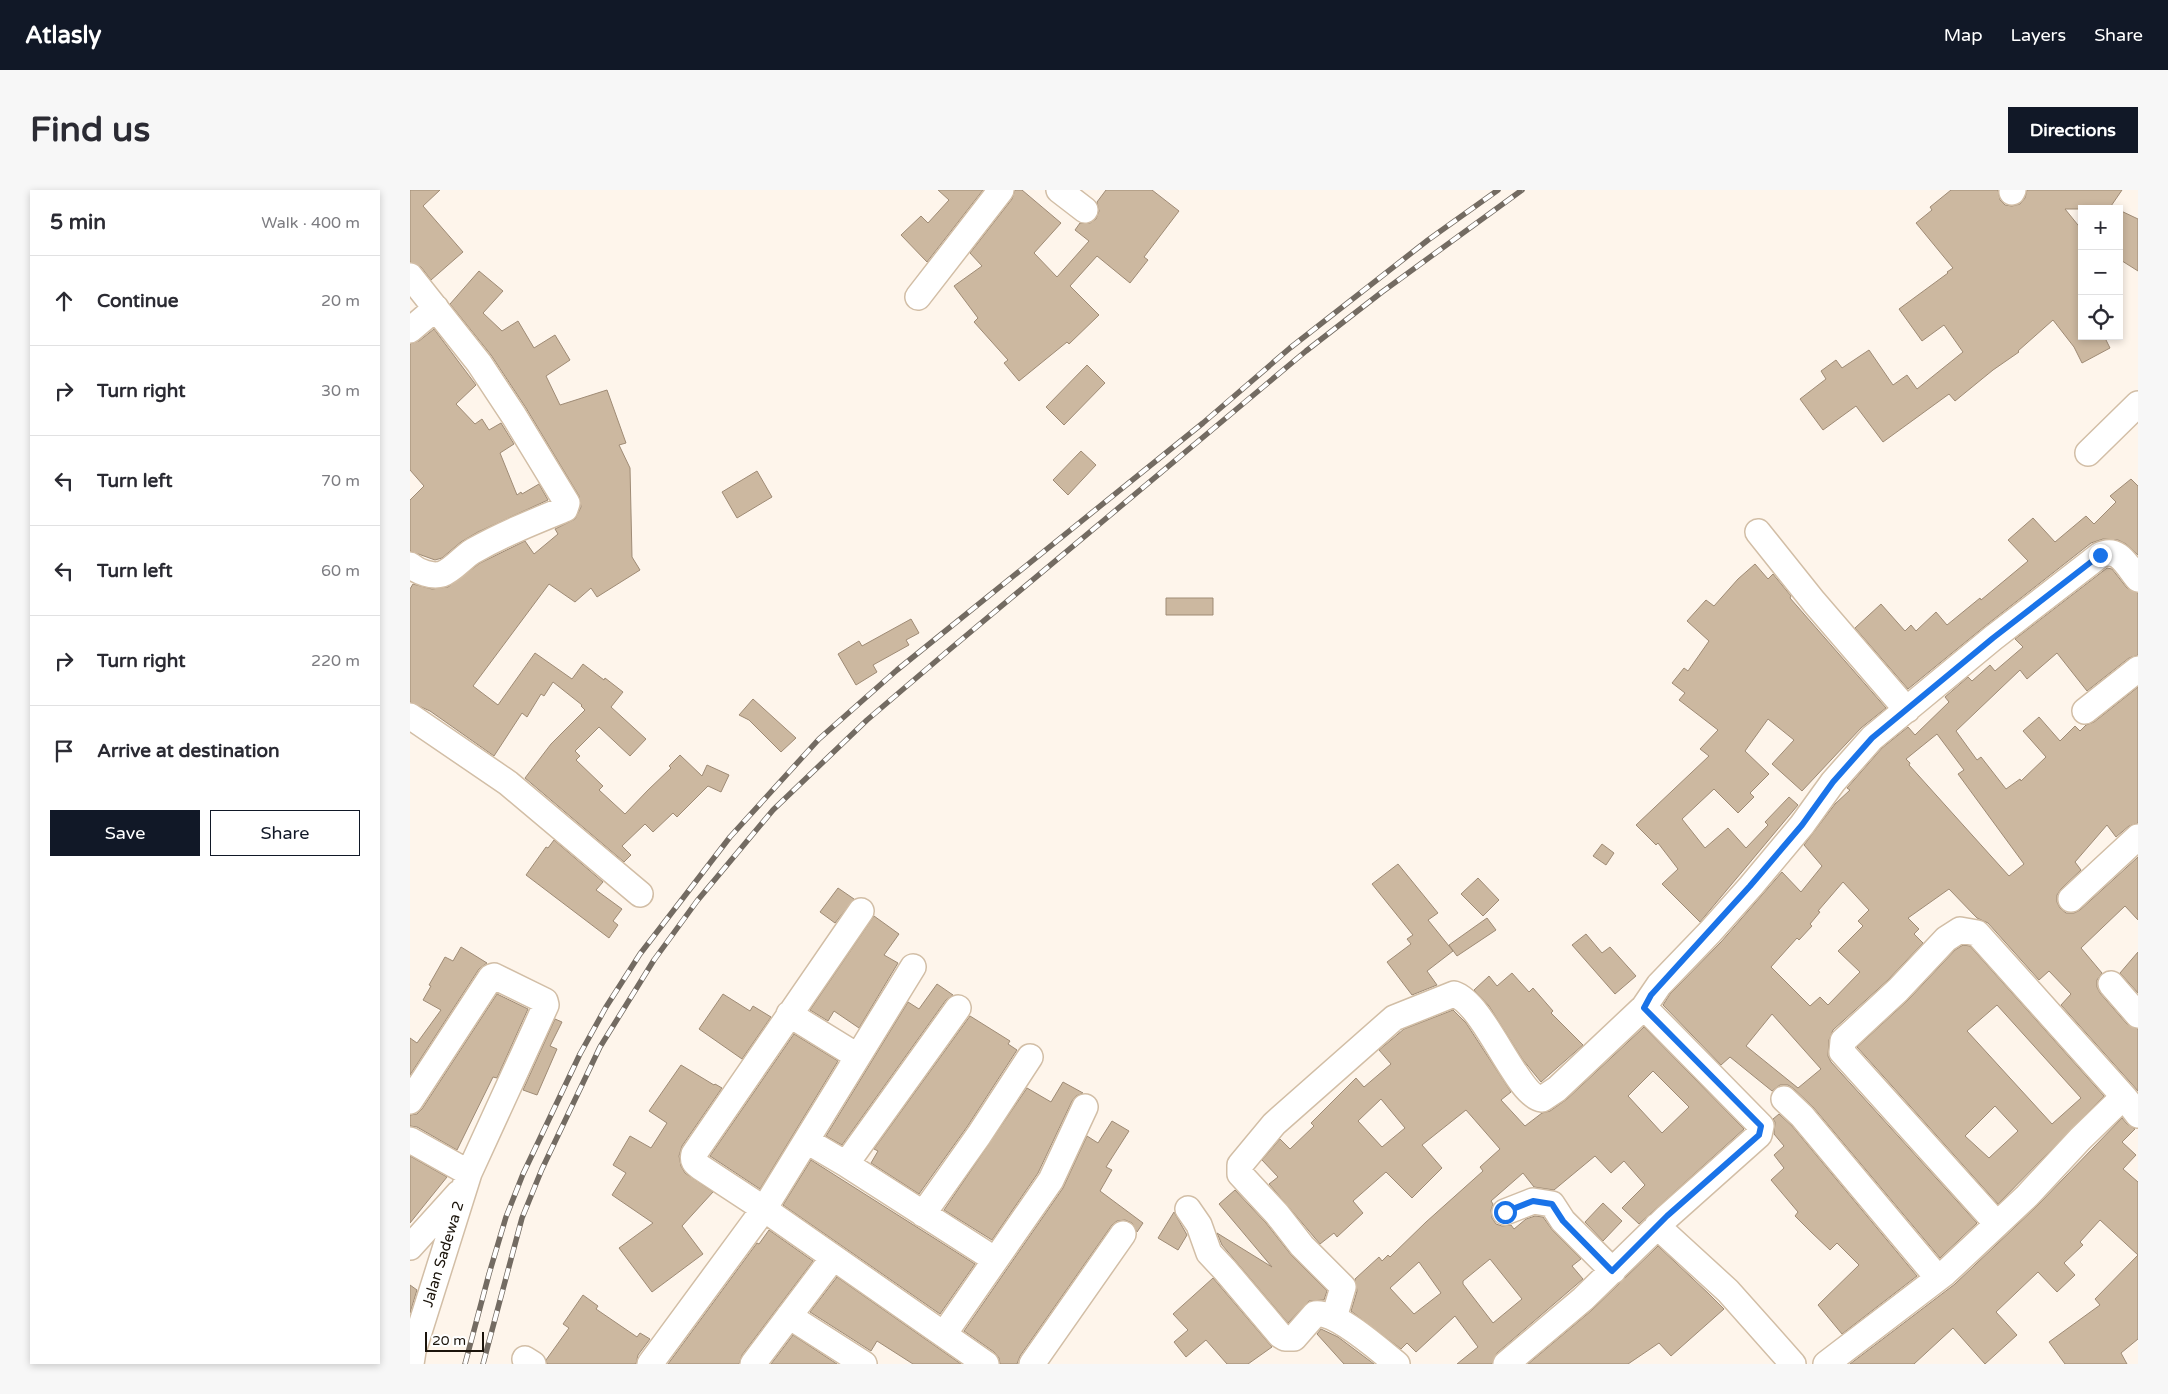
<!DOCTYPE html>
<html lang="en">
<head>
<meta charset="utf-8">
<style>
  :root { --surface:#fff; --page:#f7f7f7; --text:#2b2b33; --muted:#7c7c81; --line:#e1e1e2; --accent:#111827 }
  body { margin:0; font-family:"Varela Round",sans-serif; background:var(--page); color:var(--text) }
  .controls { position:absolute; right:15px; top:15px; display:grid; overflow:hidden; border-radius:0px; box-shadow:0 2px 8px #0003 }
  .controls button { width:45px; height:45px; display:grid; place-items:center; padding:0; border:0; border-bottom:1px solid var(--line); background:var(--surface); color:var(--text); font:25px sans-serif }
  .scale { position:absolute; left:15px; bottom:12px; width:59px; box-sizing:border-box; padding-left:5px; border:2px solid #1b140b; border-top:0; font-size:14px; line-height:18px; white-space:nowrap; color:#1b140b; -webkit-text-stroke:4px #fff; paint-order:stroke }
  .stop { position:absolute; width:15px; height:15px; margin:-11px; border:4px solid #1a73e8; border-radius:50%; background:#fff }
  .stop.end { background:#1a73e8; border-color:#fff; box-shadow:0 1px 5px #0008 }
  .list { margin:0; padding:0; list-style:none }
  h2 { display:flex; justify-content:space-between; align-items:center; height:65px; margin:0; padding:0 20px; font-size:21px }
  h2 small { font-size:16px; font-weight:400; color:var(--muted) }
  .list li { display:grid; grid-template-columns:32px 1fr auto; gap:15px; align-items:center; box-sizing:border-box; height:90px; padding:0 20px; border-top:1px solid var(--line) }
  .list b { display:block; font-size:19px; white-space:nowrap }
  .list em { font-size:16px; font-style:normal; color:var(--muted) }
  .actions { display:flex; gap:10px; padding:15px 20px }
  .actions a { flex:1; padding:11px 0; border:1px solid var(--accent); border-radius:0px; text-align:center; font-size:18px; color:var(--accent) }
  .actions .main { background:var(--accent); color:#fff }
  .icon { flex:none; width:28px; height:28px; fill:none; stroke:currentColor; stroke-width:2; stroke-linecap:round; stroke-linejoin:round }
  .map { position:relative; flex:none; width:1728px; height:1174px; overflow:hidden; border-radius:0px }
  header { display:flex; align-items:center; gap:30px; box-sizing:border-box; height:70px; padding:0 25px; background:var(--accent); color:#fff }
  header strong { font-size:24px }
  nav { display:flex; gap:28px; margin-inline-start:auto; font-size:18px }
  .intro { display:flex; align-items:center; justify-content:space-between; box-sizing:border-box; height:120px; padding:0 30px }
  h1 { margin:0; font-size:35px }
  .button { padding:12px 22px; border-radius:0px; background:var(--accent); color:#fff; font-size:18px; font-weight:700 }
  main { display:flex; gap:30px; padding:0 30px }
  aside { flex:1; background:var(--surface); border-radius:0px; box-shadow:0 2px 8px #0003 }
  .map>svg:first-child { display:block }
</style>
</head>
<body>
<header>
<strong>Atlasly</strong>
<nav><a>Map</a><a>Layers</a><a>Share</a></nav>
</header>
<div class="intro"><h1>Find us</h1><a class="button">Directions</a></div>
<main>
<aside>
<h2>5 min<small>Walk · 400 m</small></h2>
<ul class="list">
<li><svg class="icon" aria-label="ahead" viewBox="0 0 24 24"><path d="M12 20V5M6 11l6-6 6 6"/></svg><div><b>Continue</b></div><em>20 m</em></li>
<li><svg class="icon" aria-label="right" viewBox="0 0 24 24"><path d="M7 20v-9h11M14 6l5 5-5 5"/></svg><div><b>Turn right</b></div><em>30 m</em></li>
<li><svg class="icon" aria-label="left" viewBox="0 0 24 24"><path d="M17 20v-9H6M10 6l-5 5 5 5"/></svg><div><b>Turn left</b></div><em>70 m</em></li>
<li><svg class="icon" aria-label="left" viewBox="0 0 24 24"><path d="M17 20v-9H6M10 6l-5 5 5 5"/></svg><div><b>Turn left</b></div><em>60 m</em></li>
<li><svg class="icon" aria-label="right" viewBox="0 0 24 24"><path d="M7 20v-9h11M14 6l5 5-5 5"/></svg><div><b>Turn right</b></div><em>220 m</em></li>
<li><svg class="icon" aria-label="arrive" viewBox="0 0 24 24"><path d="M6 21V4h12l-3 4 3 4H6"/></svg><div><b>Arrive at destination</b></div></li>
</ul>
<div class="actions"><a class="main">Save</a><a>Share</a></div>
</aside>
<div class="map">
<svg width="1728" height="1174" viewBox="0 0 1728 1174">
  <rect width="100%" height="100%" fill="#fef5eb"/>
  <path fill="#ccb8a0" stroke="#9f8b75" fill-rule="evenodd" d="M 0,0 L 30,0 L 13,16 L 53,62 L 21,90 L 11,77 L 0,72 Z
    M 528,0 L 573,0 L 517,72 L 491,45 L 511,26 L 518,33 L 539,10 Z
    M 605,0 L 612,0 L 651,33 L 624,63 L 647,87 L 679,51 L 665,40 L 670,33 L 680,33 L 686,29 L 689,21 L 687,12 L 696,0 L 742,0 L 769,21 L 734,67 L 738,70 L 720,93 L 687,66 L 660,96 L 689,125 L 659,154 L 657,152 L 609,191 L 594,173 L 598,170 L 564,132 L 568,128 L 544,96 L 572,76 L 560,63 L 602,9 Z
    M 1541,0 L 1588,0 L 1590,10 L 1595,15 L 1602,16 L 1610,14 L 1615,8 L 1617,0 L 1712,0 L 1699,19 L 1655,19 L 1672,40 L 1672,146 L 1694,146 L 1700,158 L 1672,173 L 1664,157 L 1643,130 L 1608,161 L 1609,162 L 1583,180 L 1545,211 L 1539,204 L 1473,252 L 1446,216 L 1413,240 L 1390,209 L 1416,189 L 1411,181 L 1426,170 L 1432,178 L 1459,160 L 1483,195 L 1497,185 L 1507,199 L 1553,162 L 1534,135 L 1512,151 L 1489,119 L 1538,83 L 1537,82 L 1543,78 L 1506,33 L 1522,20 L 1520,17 Z
    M 1709,20 L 1728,29 L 1728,81 L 1709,69 Z
    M 69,81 L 93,101 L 73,123 L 92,141 L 108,131 L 124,158 L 145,145 L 160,170 L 136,186 L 150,215 L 197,200 L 216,253 L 209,255 L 220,278 L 222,367 L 230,380 L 187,407 L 181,398 L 165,412 L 139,394 L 63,496 L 88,515 L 125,463 L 162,489 L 173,474 L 194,490 L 195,488 L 213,502 L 201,517 L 236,549 L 220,566 L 189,537 L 165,561 L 170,566 L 166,570 L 193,596 L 189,600 L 215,624 L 238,600 L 261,578 L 259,576 L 270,565 L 292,586 L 297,575 L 319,585 L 311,602 L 298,596 L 267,627 L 263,623 L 243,642 L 235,634 L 212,656 L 221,665 L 214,672 L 115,588 L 141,554 L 175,520 L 171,516 L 172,515 L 143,492 L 134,506 L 131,504 L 117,527 L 112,523 L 84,566 L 20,521 L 0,512 L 0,399 L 3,394 L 22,399 L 38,397 L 70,373 L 115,351 L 124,364 L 148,344 L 145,339 L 165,329 L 171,317 L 169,306 L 116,218 L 81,165 L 40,114 Z
    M 24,139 L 66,195 L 46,214 L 65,234 L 72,229 L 79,240 L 91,233 L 104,254 L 90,263 L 107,305 L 111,302 L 112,304 L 129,294 L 138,310 L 68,342 L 51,352 L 32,368 L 25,370 L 0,361 L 0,310 L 14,296 L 0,280 L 0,154 L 9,151 Z
    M 677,175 L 695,193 L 654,235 L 636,217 Z
    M 671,261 L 686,275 L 658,305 L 643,290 Z
    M 347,281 L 362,307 L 327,328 L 312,302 Z
    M 1721,289 L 1728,296 L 1728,365 L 1716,354 L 1708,350 L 1693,349 L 1681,353 L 1574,437 L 1498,499 L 1445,438 L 1471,414 L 1495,441 L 1501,435 L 1506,441 L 1526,422 L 1537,435 L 1570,408 L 1571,410 L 1618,371 L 1598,350 L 1623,328 L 1645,352 L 1676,326 L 1684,334 L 1706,312 L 1700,306 Z
    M 1345,374 L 1358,389 L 1363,384 L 1381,406 L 1380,408 L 1476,518 L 1451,538 L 1392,601 L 1362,574 L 1384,550 L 1358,529 L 1335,561 L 1359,584 L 1340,603 L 1344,607 L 1328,623 L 1304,599 L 1272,629 L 1295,658 L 1318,638 L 1336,658 L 1358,635 L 1355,632 L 1379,607 L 1388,615 L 1290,732 L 1252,694 L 1268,679 L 1248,653 L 1246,655 L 1226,635 L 1299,566 L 1290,559 L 1308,540 L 1269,510 L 1275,503 L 1262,493 L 1274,478 L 1278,481 L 1299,451 L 1277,431 L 1296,410 L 1304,416 L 1328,389 Z
    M 1697,378 L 1702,379 L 1717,398 L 1728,403 L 1728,465 L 1719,468 L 1677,501 L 1647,463 L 1617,489 L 1610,480 L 1546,541 L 1567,570 L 1571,567 L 1596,599 L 1610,589 L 1611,591 L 1636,567 L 1613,541 L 1629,527 L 1650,551 L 1665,536 L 1670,541 L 1676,535 L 1684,532 L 1728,497 L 1728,633 L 1719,636 L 1706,647 L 1697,635 L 1665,672 L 1671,680 L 1651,699 L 1647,705 L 1647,712 L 1650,718 L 1656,723 L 1664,723 L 1670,720 L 1728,667 L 1728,730 L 1715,716 L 1671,758 L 1692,783 L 1687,790 L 1687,797 L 1690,803 L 1717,834 L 1728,839 L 1728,901 L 1651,815 L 1661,804 L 1639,781 L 1629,790 L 1578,733 L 1567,728 L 1539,699 L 1498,728 L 1509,739 L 1504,744 L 1513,753 L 1478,790 L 1423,840 L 1419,850 L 1418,866 L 1421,872 L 1567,1033 L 1530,1068 L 1403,917 L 1384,899 L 1378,895 L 1370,895 L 1362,901 L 1320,867 L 1311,875 L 1253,815 L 1260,804 L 1311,752 L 1372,682 L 1391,702 L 1412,676 L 1394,655 L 1425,614 L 1440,600 L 1437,598 L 1472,558 L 1498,537 L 1505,545 L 1539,512 L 1535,507 L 1558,487 L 1562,491 L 1580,475 L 1585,481 L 1613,457 L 1605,449 ZM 1527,544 L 1554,580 L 1548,584 L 1614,674 L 1599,686 L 1499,575 L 1500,573 L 1496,569 ZM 1433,692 L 1459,720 L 1448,731 L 1453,736 L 1428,761 L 1450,782 L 1418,815 L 1410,807 L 1400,816 L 1361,777 L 1387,748 L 1389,750 L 1402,736 L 1400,734 L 1410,722 L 1408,721 ZM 1362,824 L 1411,879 L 1388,898 L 1336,856 Z
    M 756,408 L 803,408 L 803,425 L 756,425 Z
    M 501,429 L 509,443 L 496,450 L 499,455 L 463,475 L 467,482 L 446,495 L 428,464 L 449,451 L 452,456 Z
    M 343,509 L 386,548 L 371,562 L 339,530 L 329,525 Z
    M 144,650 L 193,692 L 186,700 L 212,719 L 203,731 L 208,735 L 199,748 L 116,685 L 136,657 L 138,658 Z
    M 1192,654 L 1204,663 L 1196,675 L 1183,666 Z
    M 988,674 L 1028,723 L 1018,730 L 1043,761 L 1017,781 L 1027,795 L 1002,805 L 977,772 L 1001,754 L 997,749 L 1003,745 L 962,694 Z
    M 1068,688 L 1089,710 L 1073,726 L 1051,704 Z
    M 428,698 L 444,709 L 425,733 L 410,722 Z
    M 464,726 L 489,744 L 474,765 L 488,773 L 449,838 L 424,821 L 418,831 L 400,820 Z
    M 1077,728 L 1086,740 L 1047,766 L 1039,755 Z
    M 1176,744 L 1192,763 L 1200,757 L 1226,786 L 1205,804 L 1162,755 Z
    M 1553,755 L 1560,756 L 1694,906 L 1588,1014 L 1447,857 L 1498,810 L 1545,760 ZM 1587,815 L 1671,908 L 1642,934 L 1557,841 ZM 1585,916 L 1608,941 L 1579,968 L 1555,946 Z
    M 51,757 L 77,773 L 69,779 L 0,885 L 0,848 L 7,853 L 31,820 L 13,810 L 21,796 L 19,795 L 35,767 L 43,771 Z
    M 1728,762 L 1728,803 L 1710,783 Z
    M 1102,783 L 1119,802 L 1123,798 L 1143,821 L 1141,823 L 1173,855 L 1131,892 L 1113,870 L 1079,816 L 1064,800 L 1079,786 L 1087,796 Z
    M 527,794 L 543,805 L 536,810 L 432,955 L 416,946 L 498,812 L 509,819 Z
    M 87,804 L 118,819 L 87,888 L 83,887 L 47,960 L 7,937 L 0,936 L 0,925 L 7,924 L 12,919 Z
    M 313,804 L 340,821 L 343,816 L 361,827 L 332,869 L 289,839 Z
    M 1043,820 L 1056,833 L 1101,902 L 1091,910 L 1115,936 L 1132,923 L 1140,921 L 1157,909 L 1234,837 L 1334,939 L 1229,1034 L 1212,1018 L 1235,995 L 1214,971 L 1201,983 L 1185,966 L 1144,1000 L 1124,997 L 1113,983 L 1081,1011 L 1083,1014 L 1081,1020 L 1082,1028 L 1086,1034 L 1092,1036 L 1101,1035 L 1104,1039 L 1116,1029 L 1125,1026 L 1133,1027 L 1143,1041 L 1171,1069 L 1162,1076 L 1173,1089 L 1087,1163 L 1082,1174 L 1047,1174 L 1068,1157 L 1045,1126 L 1006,1162 L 997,1153 L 991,1159 L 941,1121 L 947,1101 L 945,1089 L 969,1067 L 972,1071 L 978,1065 L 980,1067 L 1016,1032 L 1073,981 L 1070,977 L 1090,959 L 1056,920 L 1012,955 L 1032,978 L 1002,1008 L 976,982 L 943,1011 L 953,1023 L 927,1047 L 924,1043 L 910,1054 L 859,994 L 868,987 L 852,970 L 870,949 L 880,959 L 904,936 L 901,933 L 946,888 L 954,897 L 981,874 L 969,860 L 981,850 L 994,839 ZM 1243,881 L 1279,917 L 1252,943 L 1218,906 ZM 971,909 L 995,938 L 972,957 L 948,931 ZM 1080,1069 L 1112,1109 L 1083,1133 L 1053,1094 L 1053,1091 ZM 1009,1072 L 1031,1103 L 1004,1124 L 980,1098 Z
    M 560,826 L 600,851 L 598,854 L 607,860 L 557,937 L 509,1004 L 461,973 L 468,961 L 464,959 Z
    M 145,829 L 152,832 L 140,856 L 147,859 L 127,905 L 113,900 Z
    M 384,844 L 428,871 L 350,999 L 300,966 Z
    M 271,875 L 304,895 L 305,894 L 312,898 L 272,956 L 269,966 L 271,976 L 275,983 L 303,1002 L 272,1036 L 293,1064 L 242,1102 L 209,1058 L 243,1033 L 202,1005 L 216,983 L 203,975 L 220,946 L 241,958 L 257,933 L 239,921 Z
    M 653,892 L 673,903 L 666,906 L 662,911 L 628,983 L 582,1050 L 534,1020 L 617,898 L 641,912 Z
    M 1369,924 L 1382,936 L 1507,1086 L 1432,1144 L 1408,1115 L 1449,1075 L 1427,1053 L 1420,1060 L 1401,1042 L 1385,1026 L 1388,1022 L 1361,990 L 1374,978 L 1364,965 L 1374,956 L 1364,944 L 1365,932 L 1363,929 Z
    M 1712,928 L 1717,934 L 1725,939 L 1712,952 L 1726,965 L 1713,979 L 1728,992 L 1728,1149 L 1711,1163 L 1717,1174 L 1655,1174 L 1639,1152 L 1690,1115 L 1685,1109 L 1728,1065 L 1690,1030 L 1670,1052 L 1673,1055 L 1654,1073 L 1665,1085 L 1647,1102 L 1628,1082 L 1586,1122 L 1607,1145 L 1575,1174 L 1543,1138 L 1504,1174 L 1440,1174 L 1545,1094 L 1627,1016 Z
    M 702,931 L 719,941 L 696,977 L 702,980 L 690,1001 L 733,1033 L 727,1042 L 722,1033 L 715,1030 L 707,1031 L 702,1035 L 610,1166 L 607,1174 L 590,1174 L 589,1168 L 584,1162 L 554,1141 L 653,998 L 677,946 L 688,953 Z
    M 0,966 L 37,987 L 0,1033 Z
    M 401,970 L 565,1074 L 530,1124 L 373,1015 Z
    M 825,1000 L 856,1033 L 882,1066 L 917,1101 L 914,1110 L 899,1111 L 878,1133 L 812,1055 L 807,1043 L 862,1077 L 809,1014 Z
    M 1193,1013 L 1212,1031 L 1193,1051 L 1175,1032 Z
    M 764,1022 L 777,1045 L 768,1060 L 748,1048 Z
    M 359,1040 L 403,1071 L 332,1165 L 329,1174 L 258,1174 L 347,1053 L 349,1054 Z
    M 1248,1056 L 1299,1104 L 1314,1119 L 1261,1166 L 1249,1153 L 1218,1174 L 1118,1174 L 1182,1120 Z
    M 427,1087 L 551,1174 L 503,1174 L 467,1151 L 461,1161 L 400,1122 Z
    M 803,1088 L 862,1157 L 838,1174 L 817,1174 L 796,1150 L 776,1167 L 764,1152 L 778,1140 L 763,1124 Z
    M 0,1095 L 7,1100 L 0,1123 Z
    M 173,1105 L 188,1116 L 186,1119 L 227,1147 L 230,1143 L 240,1149 L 228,1165 L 226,1174 L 137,1174 L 136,1170 L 159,1138 L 153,1134 Z
    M 911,1139 L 928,1147 L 964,1174 L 934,1174 L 907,1144 Z
    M 383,1145 L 427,1174 L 361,1174 Z"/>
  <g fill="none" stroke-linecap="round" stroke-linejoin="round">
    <g stroke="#d2bea6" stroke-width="28">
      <path id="minor" d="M 649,0 L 675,20
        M 1602,2 L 1603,0
        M 0,86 L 69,173 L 104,226 L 157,313 L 155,319 C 123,332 93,344 63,361 C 53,367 43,380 32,384 C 22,387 8,382 0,375
        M 508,107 L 591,0
        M 0,140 L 26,118
        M 1678,263 L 1728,214
        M 1348,342 L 1404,412 L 1497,520
        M 1675,521 L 1728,479
        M 0,526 L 98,593 L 230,704
        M 1661,709 L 1728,647
        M 451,721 L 284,964 C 282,971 285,973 290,977 L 354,1019 L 576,1174
        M 1701,794 L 1728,825
        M 379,824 L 447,866
        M 1374,909 L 1392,926 L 1527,1087
        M 0,911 L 81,787 L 84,786 L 135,811 L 136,815 L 59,983 L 3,1161 L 1,1174
        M 0,950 L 59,983
        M 397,951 L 436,974 L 584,1069
        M 436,974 L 548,818
        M 778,1019 L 789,1035 L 799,1063 L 815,1080 L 870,1145 L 875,1148 L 884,1148 L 905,1124 C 927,1121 969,1160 987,1174
        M 1095,1022 L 1123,1011 L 1142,1014 L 1153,1031 L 1203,1081
        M 513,1024 L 569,945 L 620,867
        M 1587,1034 L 1432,862 L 1433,851 L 1488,800 L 1536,749 L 1550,740 L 1567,743 L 1715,908
        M 1247,1036 L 1318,1101 L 1383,1174
        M 0,1057 L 49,1003
        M 379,1126 L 454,1174
        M 924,1128 L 933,1097 L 892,1056 L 867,1024 L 830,984 L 830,975 L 864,934 L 984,828 L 1044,804 C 1075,814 1107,907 1132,909 L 1147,899 L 1234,817 L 1249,795 L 1300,742 L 1341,696 L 1392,635 L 1423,592 L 1462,548 L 1583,448 L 1690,365 C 1709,356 1717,376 1728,389
        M 534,1144 L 641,990 L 675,917
        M 115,1169 L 123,1174
        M 240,1174 L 354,1019 L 503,777
        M 343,1174 L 423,1068
        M 622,1174 L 713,1044
        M 1096,1174 L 1173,1109 L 1257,1027 L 1349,945 L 1351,936 L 1234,817
        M 1416,1174 L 1535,1083 L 1617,1006 L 1670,949 L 1705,915 L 1715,908 L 1728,925"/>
    </g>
    <use href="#minor" stroke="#fff" stroke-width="25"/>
    <g stroke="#736b62" stroke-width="5.5">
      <path id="rail" d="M 55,1174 L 79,1084 L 96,1027 L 113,984 L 170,864 L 196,817 L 230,764 L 320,647 L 409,549 L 487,480 L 793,233 L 880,158 L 1018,50 L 1088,0
        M 73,1174 L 112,1028 L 132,979 L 190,857 L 244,770 L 287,711 L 363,620 L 457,530 L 539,460 L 896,161 L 972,102 L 1112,0"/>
    </g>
    <use href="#rail" stroke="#fff" stroke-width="4" stroke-dasharray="11" stroke-linecap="butt"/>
  </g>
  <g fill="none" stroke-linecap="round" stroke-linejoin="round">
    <path stroke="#1a73e8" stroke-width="6" d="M 1095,1022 L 1123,1011 L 1142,1014 L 1153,1031 L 1202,1081 L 1257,1026 L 1349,945 L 1351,936 L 1234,818 L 1241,805 L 1340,696 L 1392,635 L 1423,592 L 1462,548 L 1583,448 L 1690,365"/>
  </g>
  <g text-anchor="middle" stroke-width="4.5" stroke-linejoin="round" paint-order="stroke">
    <g font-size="15" fill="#1b140b" stroke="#fff">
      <text transform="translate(33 1064) rotate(-73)" y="5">Jalan Sadewa 2</text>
    </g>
  </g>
</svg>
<div class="controls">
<button>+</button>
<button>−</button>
<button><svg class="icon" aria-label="locate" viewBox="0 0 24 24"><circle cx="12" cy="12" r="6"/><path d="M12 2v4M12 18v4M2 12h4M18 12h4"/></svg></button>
</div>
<div class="scale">20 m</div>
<div class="stop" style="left:1095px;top:1022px"></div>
<div class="stop end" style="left:1690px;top:365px"></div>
</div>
</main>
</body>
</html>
